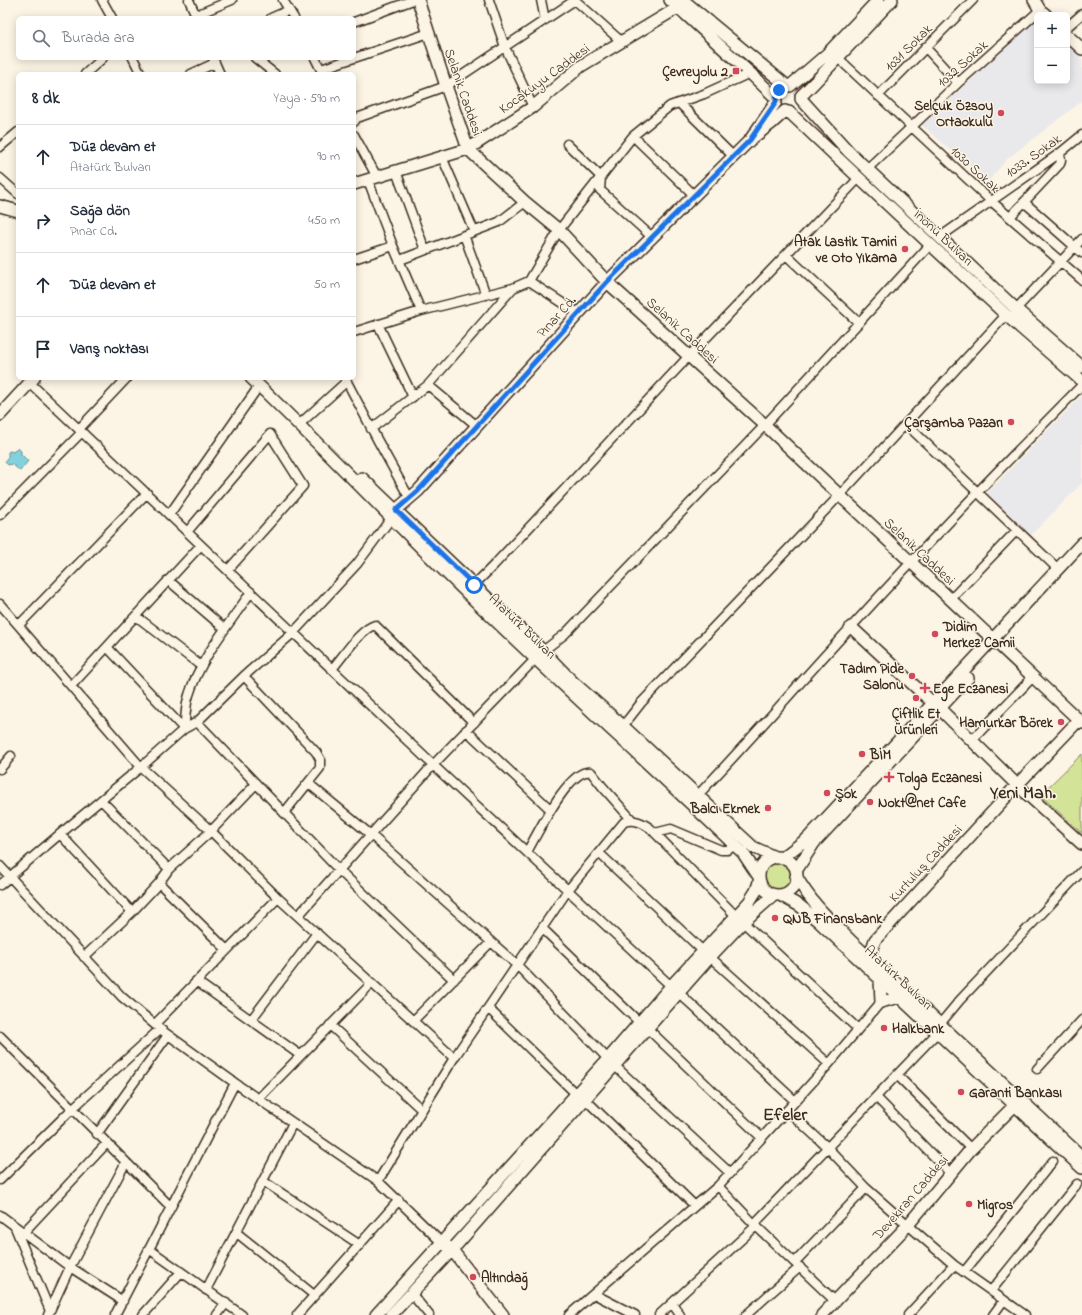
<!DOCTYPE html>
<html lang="tr">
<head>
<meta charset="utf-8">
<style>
  :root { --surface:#fff; --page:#f2f2f3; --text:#1f2937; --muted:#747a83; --line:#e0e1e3 }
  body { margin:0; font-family:"Indie Flower",sans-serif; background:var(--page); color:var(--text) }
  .controls { position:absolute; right:12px; top:12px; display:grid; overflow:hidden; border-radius:6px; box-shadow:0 2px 10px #0003 }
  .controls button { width:36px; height:36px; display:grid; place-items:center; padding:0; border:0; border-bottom:1px solid var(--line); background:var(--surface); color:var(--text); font:20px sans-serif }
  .stop { position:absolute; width:12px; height:12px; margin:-9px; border:3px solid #1a73e8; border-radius:50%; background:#fff }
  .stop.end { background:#1a73e8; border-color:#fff; box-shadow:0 1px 4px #0008 }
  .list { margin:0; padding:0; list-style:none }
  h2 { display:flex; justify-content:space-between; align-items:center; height:52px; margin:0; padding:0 16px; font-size:17px }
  h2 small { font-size:13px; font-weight:400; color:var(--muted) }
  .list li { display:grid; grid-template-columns:26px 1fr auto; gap:12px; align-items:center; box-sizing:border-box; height:64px; padding:0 16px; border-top:1px solid var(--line) }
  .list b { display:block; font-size:15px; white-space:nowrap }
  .list p { margin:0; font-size:13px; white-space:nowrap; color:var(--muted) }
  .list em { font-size:13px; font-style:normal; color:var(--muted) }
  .icon { flex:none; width:22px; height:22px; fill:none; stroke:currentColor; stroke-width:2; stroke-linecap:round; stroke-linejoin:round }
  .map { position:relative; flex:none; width:1082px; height:1315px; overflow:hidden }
  .search { position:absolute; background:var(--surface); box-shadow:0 2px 10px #0003; left:16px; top:16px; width:340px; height:44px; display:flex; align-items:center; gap:10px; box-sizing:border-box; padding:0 14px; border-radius:6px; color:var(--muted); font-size:15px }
  .panel { position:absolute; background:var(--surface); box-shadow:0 2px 10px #0003; left:16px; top:72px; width:340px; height:308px; border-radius:6px }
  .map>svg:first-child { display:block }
</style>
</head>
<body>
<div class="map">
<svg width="1082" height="1315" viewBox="0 0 1082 1315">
  <rect width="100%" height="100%" fill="#fcf5e5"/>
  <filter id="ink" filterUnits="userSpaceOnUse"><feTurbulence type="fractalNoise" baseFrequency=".025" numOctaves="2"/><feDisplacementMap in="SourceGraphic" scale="8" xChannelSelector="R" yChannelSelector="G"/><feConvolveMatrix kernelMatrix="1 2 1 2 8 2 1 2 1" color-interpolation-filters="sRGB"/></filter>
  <g filter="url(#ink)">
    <path fill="#e9e8eb" d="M 1036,20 L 1037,81 L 1067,81 L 1067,44 L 1082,59 L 1082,101 L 1007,159 L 987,183 L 922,125 Z
      M 1081,396 L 1082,397 L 1082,483 L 1031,535 L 987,493 Z"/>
    <path fill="#d3e498" stroke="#87875b" d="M 1082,754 L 1082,833 L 1040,795 Z
      M763 877a14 14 0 1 1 28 0a14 14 0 1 1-28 0Z"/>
    <path fill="#82d1de" stroke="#668e91" d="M 18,448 L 21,451 L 21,454 L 28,461 L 20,471 L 12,464 L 8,465 L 5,462 L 8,457 L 8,452 L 10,451 L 13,452 Z"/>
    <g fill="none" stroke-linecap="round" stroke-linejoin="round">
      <g stroke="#3b2a1e" stroke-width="11">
        <path id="street" d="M 102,0 L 112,18
          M 189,0 L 197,18
          M 283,0 L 294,18
          M 489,0 L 505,47 L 533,107
          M 541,0 L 545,20
          M 575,0 L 622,42
          M 196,15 L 232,0
          M 271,18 L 289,10
          M 354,22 L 413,0
          M 1067,27 L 1082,14
          M 925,47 L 958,83
          M 837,57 L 990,200 L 1082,280
          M 133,58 L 141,74
          M 213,58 L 220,74
          M 255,58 L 275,74
          M 315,58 L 323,74
          M 354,58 L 429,33
          M 321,69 L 354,58
          M 85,74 L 103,58
          M 191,74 L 215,63
          M 878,96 L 973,0
          M 679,103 L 733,156
          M 354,122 L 357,118 L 446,86 L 575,0
          M 354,135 L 377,177
          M 633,136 L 694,195
          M 567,144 L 601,177 L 600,190 L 652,237
          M 0,147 L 18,132
          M 442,157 L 474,231
          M 867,169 L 958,83 L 1040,10
          M 396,171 L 425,250
          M 0,178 L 18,194
          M 368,180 L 393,246 L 421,311
          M 1024,202 L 1082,253
          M 1010,217 L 1060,164 L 1061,160 L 1060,153
          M 464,235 L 486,295
          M 940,237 L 1060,153 L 1082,135
          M 786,255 L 859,323
          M 354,259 L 393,246
          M 400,260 L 499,222 L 525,202
          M 529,281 L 578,313
          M 1016,309 L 1082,239
          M 378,324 L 413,397
          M 354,332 L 421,311 L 513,288 L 529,281 L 559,230 L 633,136 L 670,106 L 704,94 L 750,73
          M 345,378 L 378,441 L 410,499
          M 30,383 L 433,765 L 671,986
          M 428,385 L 477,426
          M 303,421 L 347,381
          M 906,424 L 1058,569
          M 79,429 L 127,378
          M 371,429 L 428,385 L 513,288
          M 0,515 L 82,432
          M 169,515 L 259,386
          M 187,532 L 270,434 L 303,486 L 228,570
          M 168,580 L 225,629
          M 474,585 L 494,565 L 689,356 L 859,178
          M 950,600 L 1017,530
          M 0,604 L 141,767 L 211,831 L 278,898 L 454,1058
          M 136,616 L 201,666
          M 19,625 L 147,493
          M 107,647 L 184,729
          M 332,669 C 343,657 360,629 375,625 L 474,723
          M 244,676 L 316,752 L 320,759 L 320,768 L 284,813
          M 71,686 L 201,545
          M 197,722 L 339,870 L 454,980
          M 623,726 L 641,703 L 839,496 L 1006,315
          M 184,729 C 186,718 185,706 189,695 C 200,659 229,624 251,592
          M 466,730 L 550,809
          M 972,740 L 1033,677
          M 0,769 L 11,756
          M 308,783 L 371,835 L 517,965 L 608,1059
          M 695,798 C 749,742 799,683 852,626 C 927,544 1004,464 1082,385
          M 101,800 L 169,869
          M 655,833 L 671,829 L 721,850 L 727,850 L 735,846
          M 60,834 L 132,912
          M 527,852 C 537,835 569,767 591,772 L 602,786 L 632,820
          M 599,853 L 703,951
          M 0,866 L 122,997 L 160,1029 L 235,1083 L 378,1181 L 441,1242
          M 159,883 L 227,950
          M 0,885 L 60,834 L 141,767 L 184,729 L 197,722 L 244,676 L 293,633 L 357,564 L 392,517
          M 298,916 L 433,765 L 543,651 L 565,634 L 765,425 L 930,245
          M 743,922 L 858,1029
          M 542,928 L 639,1022
          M 84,957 L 132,912 L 159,883 L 169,869 L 211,831 L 256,784
          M 710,957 L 829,1064
          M 196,981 L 300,1055
          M 679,993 L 795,1101
          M 488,1008 L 576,1094
          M 251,1020 L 317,933
          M 413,1021 L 491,942
          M 155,1024 L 278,898
          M 940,1024 L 960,1000 L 1082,871
          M 330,1025 L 422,1110
          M 647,1028 L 762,1138
          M 0,1036 L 171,1207
          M 615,1066 L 730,1173
          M 1037,1069 L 1082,1020
          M 897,1075 L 971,1149
          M 876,1097 L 951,1174
          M 258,1099 L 372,983
          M 585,1099 L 695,1206
          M 787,1110 L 827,1147 L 866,1188 L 908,1225 L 954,1265 L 1025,1315
          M 97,1134 L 168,1035
          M 0,1180 L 72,1109 L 160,1029
          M 263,1181 L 360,1245
          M 378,1181 L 454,1058 L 517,965 L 568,890 L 624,822 C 635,819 641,822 650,828 L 736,916
          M 718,1186 L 756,1226 L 835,1301
          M 0,1215 L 70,1267 L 123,1301
          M 14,1225 L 50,1311
          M 24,1232 L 107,1143
          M 237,1233 L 314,1295
          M 149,1249 L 242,1315
          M 795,1262 L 866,1188
          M 964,1272 L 1053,1161
          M 206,1290 L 293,1123
          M 991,1291 L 1077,1184
          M 411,1293 L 429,1315
          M 594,1294 L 635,1315
          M 672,1303 L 680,1315
          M 48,1315 L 70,1267 L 126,1162
          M 115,1315 L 235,1083
          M 143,1315 L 181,1272
          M 217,1315 L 226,1303
          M 297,1315 L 399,1200
          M 569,1315 L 718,1186 L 829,1064 L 881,1002
          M 659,1315 L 756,1226 L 758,1220 L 937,1033
          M 746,1315 L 800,1267
          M 908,1315 L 954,1265
          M 993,1315 L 1004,1300"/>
      </g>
      <g stroke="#3b2a1e" stroke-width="14">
        <path id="secondary" d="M 418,0 L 446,86 L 468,149 L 525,202 L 559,230 L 607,282 L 765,425 L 1082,723
          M 670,0 L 750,73 L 776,98
          M 683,0 L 787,86
          M 1034,0 L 1040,10 L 1046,15
          M 1067,35 L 1082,49
          M 790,86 L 827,54 L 878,0
          M 801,96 L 815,82 L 892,0
          M 801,99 L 849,152 L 1016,309 L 1082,367
          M 776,102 L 750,140 L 772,123 L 785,111
          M 789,112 L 859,178 L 1006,315 L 1082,381
          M 354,184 L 468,149 L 533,107 L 581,66 L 679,7
          M 0,206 L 18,211
          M 251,378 C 325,449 395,523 468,594 C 558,682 652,766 743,853 L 759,877
          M 0,415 L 34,378
          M 362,478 L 543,651 L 574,683 L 623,726 L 753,847 L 777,858
          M 392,516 L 396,510 L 418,491 L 607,282 L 750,140
          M 851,627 L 934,704
          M 940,709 L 1017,785 L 1082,844
          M759 876a19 19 0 1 1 38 0a19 19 0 1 1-38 0Z
          M 782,858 L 808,838 L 1082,543
          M 796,871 L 814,843 L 968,678
          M 796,876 C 811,903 829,919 850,940 L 1082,1157
          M 780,895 L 800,906 L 817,920 L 1082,1168
          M 869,958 L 875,940 L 1017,785 L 1079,720
          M 880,980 L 881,1002 L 899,997
          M 447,1246 L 452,1250 L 503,1315
          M 376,1315 L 608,1059 L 671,986 L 749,902 L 756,891 L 759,882
          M 391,1315 L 452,1250 L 710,957 L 743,922 L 774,895
          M 822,1315 L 908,1225 L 971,1149 L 1020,1100"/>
      </g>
      <use href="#street" stroke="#fcf5e5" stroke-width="8"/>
      <use href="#secondary" stroke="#fcf5e5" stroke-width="11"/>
    </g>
  </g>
  <g fill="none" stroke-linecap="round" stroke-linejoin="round" filter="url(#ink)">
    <path stroke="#1a73e8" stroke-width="5" d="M 474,585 L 396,510 L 418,491 L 607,282 L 750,140 L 776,102 L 776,98 L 779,90"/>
  </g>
  <g fill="#d1495b" stroke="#fcf5e5" stroke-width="1.5">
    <rect x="732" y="67" width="8" height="8" rx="2"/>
    <circle cx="1001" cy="113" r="4"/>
    <circle cx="905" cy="249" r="4"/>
    <circle cx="1011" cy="422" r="4"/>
    <circle cx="935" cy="634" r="4"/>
    <circle cx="912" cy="676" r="4"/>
    <path d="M923 682h4v4h4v4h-4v4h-4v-4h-4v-4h4z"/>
    <circle cx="916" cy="698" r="4"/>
    <circle cx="1061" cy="722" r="4"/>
    <circle cx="862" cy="754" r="4"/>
    <path d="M887 771h4v4h4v4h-4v4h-4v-4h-4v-4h4z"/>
    <circle cx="827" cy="793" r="4"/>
    <circle cx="870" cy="802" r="4"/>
    <circle cx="768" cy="808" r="4"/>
    <circle cx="775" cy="918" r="4"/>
    <circle cx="884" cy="1028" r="4"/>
    <circle cx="961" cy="1092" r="4"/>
    <circle cx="969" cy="1204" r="4"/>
    <circle cx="473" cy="1277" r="4"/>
  </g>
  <g text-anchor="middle" stroke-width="3" stroke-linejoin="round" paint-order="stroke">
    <g font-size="14" fill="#3b2a1e" stroke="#fcf5e5">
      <text transform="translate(908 47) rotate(-45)" y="5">1031 Sokak</text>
      <text transform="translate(962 63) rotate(-42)" y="5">1032 Sokak</text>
      <text transform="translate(544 78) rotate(-36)" y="5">Kocakuyu Caddesi</text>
      <text transform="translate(464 92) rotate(71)" y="5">Selanik Caddesi</text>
      <text transform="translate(1033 155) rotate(-35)" y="5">1033. Sokak</text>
      <text transform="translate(976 169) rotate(43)" y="5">1030 Sokak</text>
      <text transform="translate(944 237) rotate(43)" y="5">İnönü Bulvarı</text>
      <text transform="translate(556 316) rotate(-48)" y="5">Pınar Cd.</text>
      <text transform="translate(683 330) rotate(42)" y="5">Selanik Caddesi</text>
      <text transform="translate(920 551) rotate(43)" y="5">Selanik Caddesi</text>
      <text transform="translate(523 626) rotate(44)" y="5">Atatürk Bulvarı</text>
      <text transform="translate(925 863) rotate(-47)" y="5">Kurtuluş Caddesi</text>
      <text transform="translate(899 977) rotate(43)" y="5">Atatürk Bulvarı</text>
      <text transform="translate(910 1197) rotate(-49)" y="5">Devekıran Caddesi</text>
    </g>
    <g font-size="14" font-weight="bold" fill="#3b2a1e" stroke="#fcf5e5" text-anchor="start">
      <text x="728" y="76" text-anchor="end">Çevreyolu 2</text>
      <text x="993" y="110" text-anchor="end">Selçuk Özsoy<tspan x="993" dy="16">Ortaokulu</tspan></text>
      <text x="897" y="246" text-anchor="end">Atak Lastik Tamiri<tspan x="897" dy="16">ve Oto Yıkama</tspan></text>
      <text x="1003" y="427" text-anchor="end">Çarşamba Pazarı</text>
      <text x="943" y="631">Didim<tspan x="943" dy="16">Merkez Camii</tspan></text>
      <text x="904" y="673" text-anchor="end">Tadım Pide<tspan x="904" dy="16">Salonu</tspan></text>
      <text x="933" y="693">Ege Eczanesi</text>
      <text x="916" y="718" text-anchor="middle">Çiftlik Et<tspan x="916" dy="16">Ürünleri</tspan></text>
      <text x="1053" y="727" text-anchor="end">Hamurkar Börek</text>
      <text x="870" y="759">BİM</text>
      <text x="897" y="782">Tolga Eczanesi</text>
      <text x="835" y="798">Şok</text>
      <text x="878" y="807">Nokt@net Cafe</text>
      <text x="760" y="813" text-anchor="end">Balcı Ekmek</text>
      <text x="783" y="923">QNB Finansbank</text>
      <text x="892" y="1033">Halkbank</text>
      <text x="969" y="1097">Garanti Bankası</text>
      <text x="977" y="1209">Migros</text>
      <text x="481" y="1282">Altındağ</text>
    </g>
    <g font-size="18" font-weight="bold" fill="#3b2a1e" stroke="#fcf5e5">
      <text x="1023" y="798">Yeni Mah.</text>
      <text x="785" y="1120">Efeler</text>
    </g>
  </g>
</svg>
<div class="controls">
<button>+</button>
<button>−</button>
</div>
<div class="stop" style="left:474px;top:585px"></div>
<div class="stop end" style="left:779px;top:90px"></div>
<div class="search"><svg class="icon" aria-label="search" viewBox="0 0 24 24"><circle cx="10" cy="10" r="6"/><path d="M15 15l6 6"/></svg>Burada ara</div>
<section class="panel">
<h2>8 dk<small>Yaya · 590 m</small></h2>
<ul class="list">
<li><svg class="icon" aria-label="ahead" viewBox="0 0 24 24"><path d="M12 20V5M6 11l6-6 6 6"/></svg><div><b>Düz devam et</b><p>Atatürk Bulvarı</p></div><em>90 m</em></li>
<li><svg class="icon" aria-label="right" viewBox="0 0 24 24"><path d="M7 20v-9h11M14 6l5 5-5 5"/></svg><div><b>Sağa dön</b><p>Pınar Cd.</p></div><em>450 m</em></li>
<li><svg class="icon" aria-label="ahead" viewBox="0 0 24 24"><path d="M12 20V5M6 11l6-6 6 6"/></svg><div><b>Düz devam et</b></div><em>50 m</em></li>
<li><svg class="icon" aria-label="arrive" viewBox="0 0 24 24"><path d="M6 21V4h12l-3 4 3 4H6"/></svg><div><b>Varış noktası</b></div></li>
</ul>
</section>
</div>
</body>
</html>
